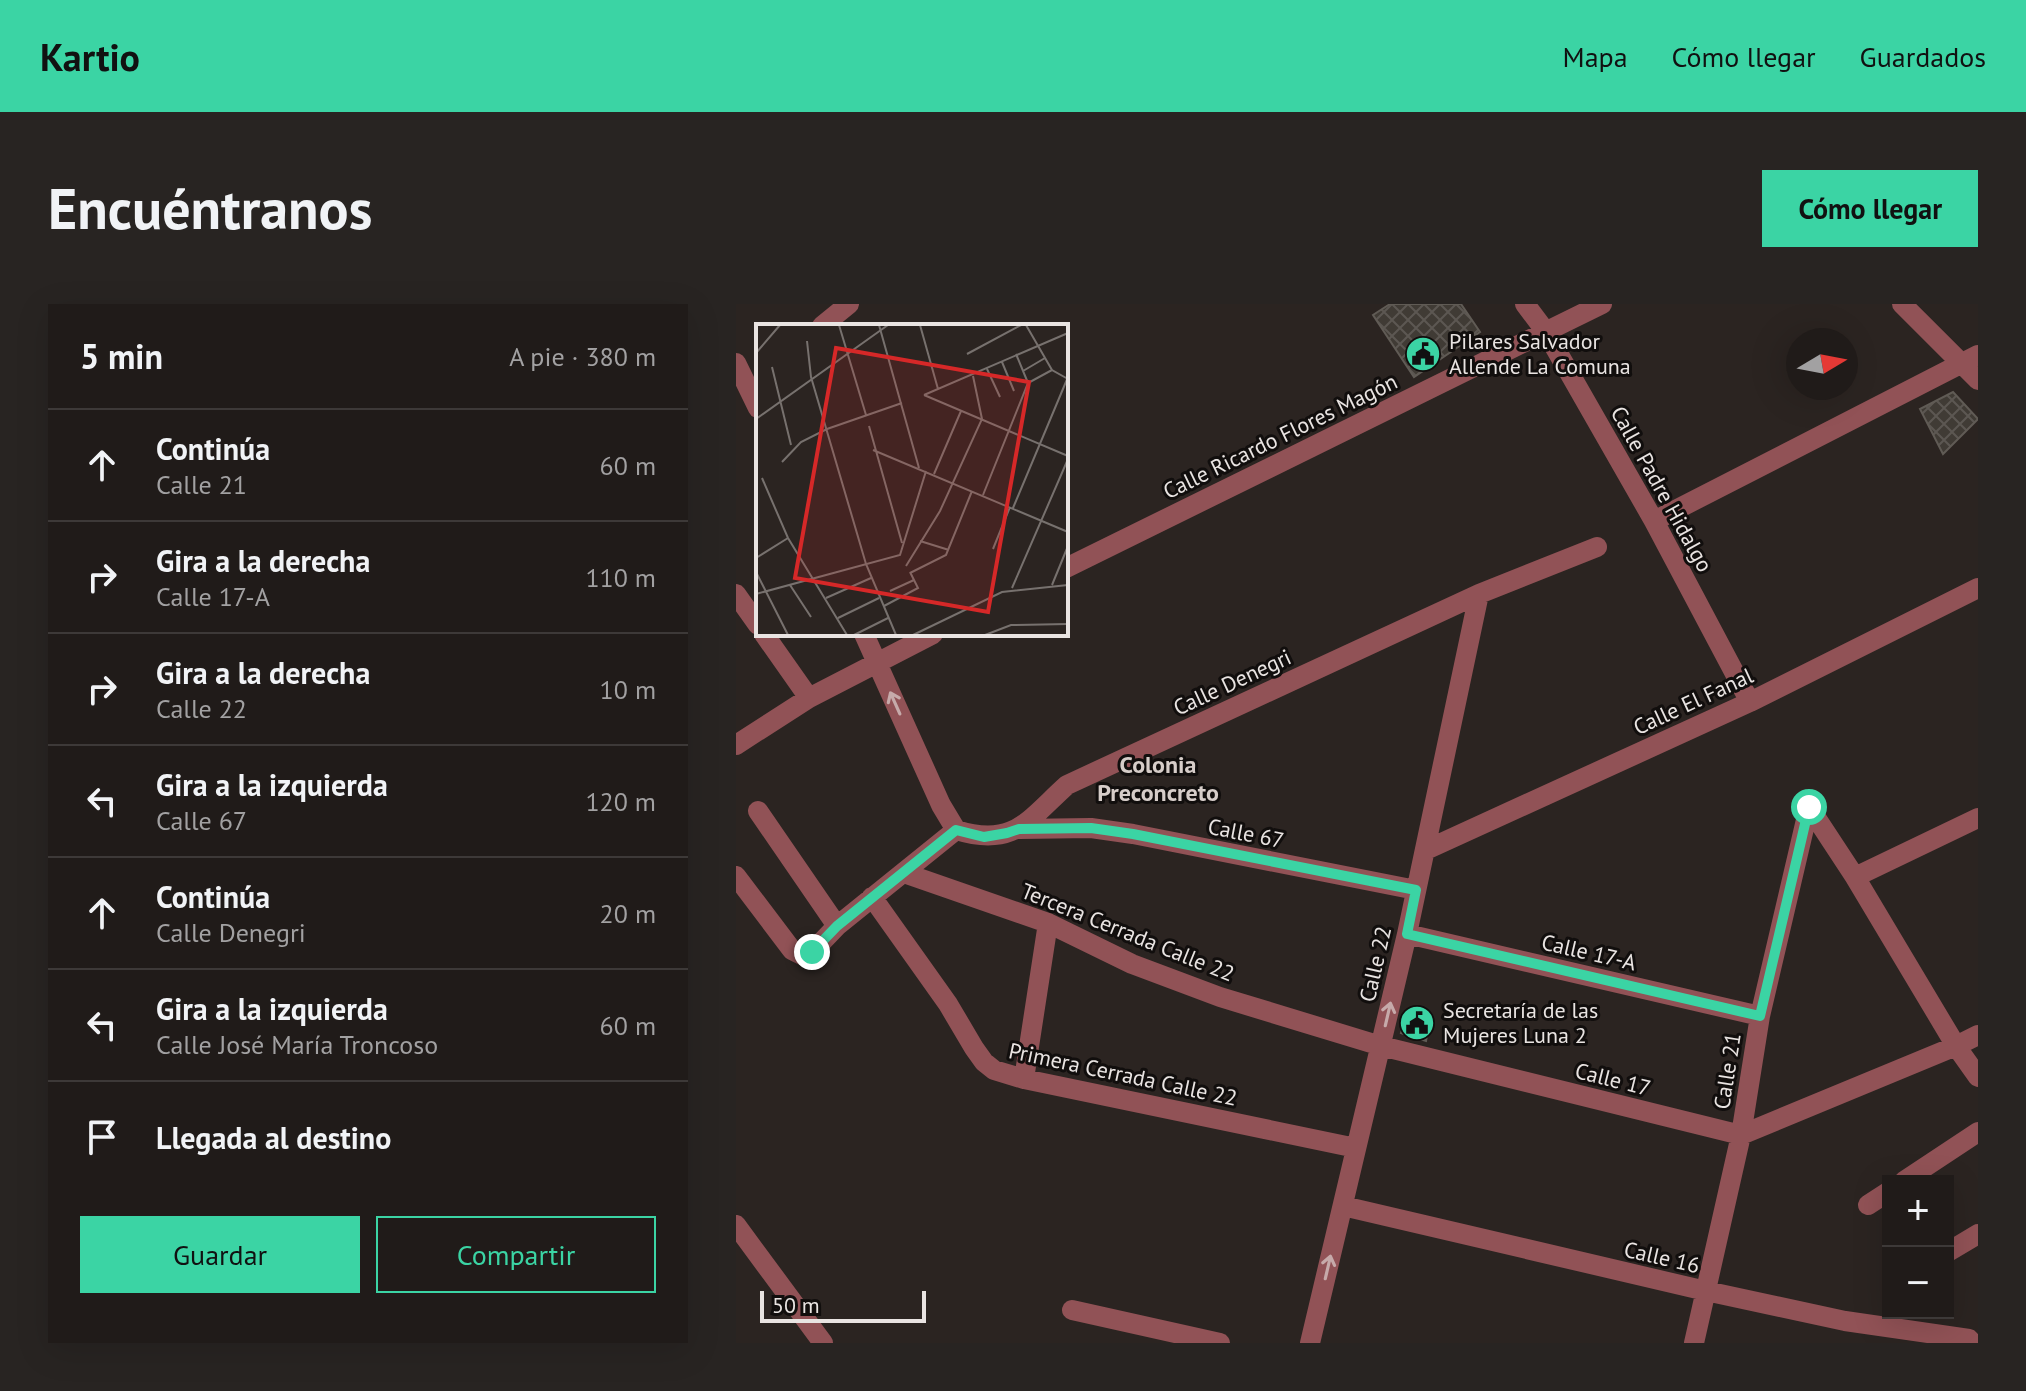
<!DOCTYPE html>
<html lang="es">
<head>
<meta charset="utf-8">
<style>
  :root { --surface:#201b19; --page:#282422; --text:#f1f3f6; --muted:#a2a1a2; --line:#3d3938; --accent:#3bd4a4 }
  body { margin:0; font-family:"PT Sans",sans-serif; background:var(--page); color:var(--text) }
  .controls { position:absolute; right:24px; bottom:24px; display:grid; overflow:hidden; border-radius:0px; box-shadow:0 8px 32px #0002 }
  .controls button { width:72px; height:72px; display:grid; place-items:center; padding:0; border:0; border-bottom:2px solid var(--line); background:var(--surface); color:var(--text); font:40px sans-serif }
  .compass { position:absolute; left:1050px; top:24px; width:72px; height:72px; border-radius:50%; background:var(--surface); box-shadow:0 8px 32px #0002; rotate:80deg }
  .scale { position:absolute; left:24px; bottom:20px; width:166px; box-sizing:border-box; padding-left:8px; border:4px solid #e9e4e2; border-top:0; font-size:22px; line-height:28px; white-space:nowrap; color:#e9e4e2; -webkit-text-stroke:6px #110e0d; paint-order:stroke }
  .stop { position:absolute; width:24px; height:24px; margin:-18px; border:6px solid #3bd4a4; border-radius:50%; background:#fff }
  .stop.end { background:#3bd4a4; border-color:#fff; box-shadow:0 2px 8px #0008 }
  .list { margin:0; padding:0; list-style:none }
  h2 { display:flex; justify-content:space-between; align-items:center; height:104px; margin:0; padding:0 32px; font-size:34px }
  h2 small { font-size:26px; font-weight:400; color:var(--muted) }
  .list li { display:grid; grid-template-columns:52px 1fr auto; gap:24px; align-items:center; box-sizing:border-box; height:112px; padding:0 32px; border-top:2px solid var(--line) }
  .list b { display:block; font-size:30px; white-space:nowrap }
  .list p { margin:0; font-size:26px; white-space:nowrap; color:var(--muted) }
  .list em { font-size:26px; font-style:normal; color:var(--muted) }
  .actions { display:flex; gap:16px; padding:24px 32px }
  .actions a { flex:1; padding:18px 0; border:2px solid var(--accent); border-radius:0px; text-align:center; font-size:28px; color:var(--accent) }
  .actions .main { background:var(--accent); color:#111 }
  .icon { flex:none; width:44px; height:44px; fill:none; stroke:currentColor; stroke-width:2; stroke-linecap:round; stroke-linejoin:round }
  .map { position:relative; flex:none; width:1242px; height:1039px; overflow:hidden; border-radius:0px }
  header { display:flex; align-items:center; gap:48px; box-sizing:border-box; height:112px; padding:0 40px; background:var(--accent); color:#111 }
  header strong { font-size:38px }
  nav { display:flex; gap:44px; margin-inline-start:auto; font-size:28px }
  .intro { display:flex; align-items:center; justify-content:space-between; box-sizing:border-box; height:192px; padding:0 48px }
  h1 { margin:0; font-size:56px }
  .button { padding:20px 36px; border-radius:0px; background:var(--accent); color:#111; font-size:28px; font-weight:700 }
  main { display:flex; gap:48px; padding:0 48px }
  aside { flex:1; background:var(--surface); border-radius:0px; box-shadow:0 8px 32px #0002 }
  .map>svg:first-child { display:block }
</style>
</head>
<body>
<header>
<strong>Kartio</strong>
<nav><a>Mapa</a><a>Cómo llegar</a><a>Guardados</a></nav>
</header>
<div class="intro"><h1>Encuéntranos</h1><a class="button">Cómo llegar</a></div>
<main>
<aside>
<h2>5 min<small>A pie · 380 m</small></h2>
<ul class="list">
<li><svg class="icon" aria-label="ahead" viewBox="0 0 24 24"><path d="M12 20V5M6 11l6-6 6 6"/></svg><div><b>Continúa</b><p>Calle 21</p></div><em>60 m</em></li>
<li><svg class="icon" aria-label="right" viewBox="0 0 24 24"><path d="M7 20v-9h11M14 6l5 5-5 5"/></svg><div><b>Gira a la derecha</b><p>Calle 17-A</p></div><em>110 m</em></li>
<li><svg class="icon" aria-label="right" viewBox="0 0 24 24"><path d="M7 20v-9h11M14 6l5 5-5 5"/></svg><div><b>Gira a la derecha</b><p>Calle 22</p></div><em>10 m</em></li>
<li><svg class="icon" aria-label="left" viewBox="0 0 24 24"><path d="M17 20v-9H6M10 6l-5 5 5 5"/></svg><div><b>Gira a la izquierda</b><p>Calle 67</p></div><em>120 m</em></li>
<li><svg class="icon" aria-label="ahead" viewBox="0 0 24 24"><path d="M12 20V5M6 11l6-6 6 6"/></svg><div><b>Continúa</b><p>Calle Denegri</p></div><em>20 m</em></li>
<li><svg class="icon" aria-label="left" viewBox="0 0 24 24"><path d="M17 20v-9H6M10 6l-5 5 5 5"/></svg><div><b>Gira a la izquierda</b><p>Calle José María Troncoso</p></div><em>60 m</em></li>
<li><svg class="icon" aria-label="arrive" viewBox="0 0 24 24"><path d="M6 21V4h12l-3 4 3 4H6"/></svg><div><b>Llegada al destino</b></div></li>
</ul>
<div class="actions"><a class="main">Guardar</a><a>Compartir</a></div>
</aside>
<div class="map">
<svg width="1242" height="1039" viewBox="0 0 1242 1039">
  <defs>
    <pattern id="building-cross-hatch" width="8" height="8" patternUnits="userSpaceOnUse" patternTransform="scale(2)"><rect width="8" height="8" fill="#403b35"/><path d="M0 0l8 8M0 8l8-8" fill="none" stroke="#5c5752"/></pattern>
  </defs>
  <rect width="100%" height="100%" fill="#2b2421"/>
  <path fill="url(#building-cross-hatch)" stroke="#605b55" stroke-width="2" d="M 654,0 L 725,0 L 744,28 L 678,73 L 637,11 Z
    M 1217,88 L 1242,115 L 1207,150 L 1184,105 Z
    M 672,707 L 695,710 L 690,737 L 665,729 Z"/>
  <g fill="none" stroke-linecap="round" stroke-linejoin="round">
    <path stroke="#915256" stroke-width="20" d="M 789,0 L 810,28 L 918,217 L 1014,398
      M 1166,0 L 1242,76
      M 86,22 L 113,0
      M 0,59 L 22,104
      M 918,217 L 1242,51
      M 330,264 L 866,0
      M 0,290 L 22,321
      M 28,330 L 73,394
      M 128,330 L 205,501 L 220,526 C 278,544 292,516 331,481 L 743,290 L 861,243
      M 0,441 L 73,394 L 197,330
      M 1073,503 L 1119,573 L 1220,742 L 1242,773
      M 22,507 L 101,622
      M 283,525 L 355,524 L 397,530 L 680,586
      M 690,546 L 1014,398 L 1242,284
      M 168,569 L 312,619 L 396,660 L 484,693 L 645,742 L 1005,831 L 1220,742 L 1242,731
      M 0,572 L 56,646 L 66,651 L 76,648 L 101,622 L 220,526
      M 1119,573 L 1242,514
      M 136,593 L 212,700 L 238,744 L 248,758 L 258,766 L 288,775 L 620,844
      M 671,630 L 1024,712
      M 288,775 L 312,619
      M 1168,877 L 1242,828
      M 1132,901 L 1152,888
      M 607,902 L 970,987 L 1109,1017 L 1233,1035 L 1236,1039
      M 0,921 L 87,1039
      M 1212,948 L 1242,930
      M 336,1006 L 484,1039
      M 574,1039 L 671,630 L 743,290
      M 958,1039 L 1005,831 L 1024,712 L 1073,503"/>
  </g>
  <defs><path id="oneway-shaft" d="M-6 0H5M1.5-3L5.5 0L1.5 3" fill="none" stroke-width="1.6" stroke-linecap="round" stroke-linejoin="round" transform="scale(2)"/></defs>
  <g stroke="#c6aaaa">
    <use href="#oneway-shaft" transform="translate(159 399) rotate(-114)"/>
    <use href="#oneway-shaft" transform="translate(652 710) rotate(-77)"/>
    <use href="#oneway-shaft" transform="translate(592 963) rotate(-77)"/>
  </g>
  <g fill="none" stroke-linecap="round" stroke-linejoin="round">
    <path stroke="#3bd4a4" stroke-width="10" d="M 76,648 L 101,622 L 220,526 L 248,533 L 271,529 L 283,525 L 355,524 L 397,530 L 680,586 L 671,630 L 1024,712 L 1073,503"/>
  </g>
  <defs>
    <g id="civic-disc" transform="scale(1.8)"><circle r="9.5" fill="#3bd4a4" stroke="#110e0d"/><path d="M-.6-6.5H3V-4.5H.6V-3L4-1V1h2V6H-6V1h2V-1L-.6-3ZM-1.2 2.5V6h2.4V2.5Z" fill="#111"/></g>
  </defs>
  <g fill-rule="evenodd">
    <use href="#civic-disc" x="687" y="50"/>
    <use href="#civic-disc" x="681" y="719"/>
  </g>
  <g text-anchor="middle" stroke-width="6" stroke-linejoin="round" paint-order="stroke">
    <g font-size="22" fill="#e9e4e2" stroke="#110e0d" text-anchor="start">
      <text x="713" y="45">Pilares Salvador<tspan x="713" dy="25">Allende La Comuna</tspan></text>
      <text x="707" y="714">Secretaría de las<tspan x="707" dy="25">Mujeres Luna 2</tspan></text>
    </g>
    <g font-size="22" fill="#e9e4e2" stroke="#110e0d">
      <text transform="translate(544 132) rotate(-26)" y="8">Calle Ricardo Flores Magón</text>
      <text transform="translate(926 185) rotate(61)" y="8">Calle Padre Hidalgo</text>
      <text transform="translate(496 378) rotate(-25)" y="8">Calle Denegri</text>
      <text transform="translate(957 397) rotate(-25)" y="8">Calle El Fanal</text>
      <text transform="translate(510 529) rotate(11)" y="8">Calle 67</text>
      <text transform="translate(392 628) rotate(22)" y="8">Tercera Cerrada Calle 22</text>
      <text transform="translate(853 648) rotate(13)" y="8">Calle 17-A</text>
      <text transform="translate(639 660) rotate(-77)" y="8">Calle 22</text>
      <text transform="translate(991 767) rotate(-81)" y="8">Calle 21</text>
      <text transform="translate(387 770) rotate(12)" y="8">Primera Cerrada Calle 22</text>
      <text transform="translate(877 775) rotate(14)" y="8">Calle 17</text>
      <text transform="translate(926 953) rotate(13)" y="8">Calle 16</text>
    </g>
    <g font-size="24" font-weight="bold" fill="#d6cdc9" stroke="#110e0d">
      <text x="422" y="469">Colonia<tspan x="422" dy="28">Preconcreto</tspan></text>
    </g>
  </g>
  <g transform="translate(20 20)">
    <rect width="312" height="312" fill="#2b2421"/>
    <path fill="none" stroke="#77716e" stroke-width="2" d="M 83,1 L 110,91M 123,1 L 163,144M 164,1 L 182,65M 270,1 L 296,46 L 312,55M 51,17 L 55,53 L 110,240 L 140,311M 0,29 L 24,1M 211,30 L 265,1M 260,30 L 272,59M 246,38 L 258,67M 16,43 L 35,121M 231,45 L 244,73M 267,47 L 289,34M 168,71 L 312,9M 168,71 L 312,132M 0,95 L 132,1M 113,102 L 146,219M 117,126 L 312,208M 26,138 L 45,118 L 71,105 L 146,79M 178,150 L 205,87M 6,154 L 32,214 L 91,311M 227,171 L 272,59 L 296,46M 257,184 L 312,53M 164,217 L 193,226M 237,225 L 254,183M 0,234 L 32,214M 150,242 L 184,187 L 226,95 L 217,52M 0,248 L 32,311M 154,249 L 190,231 L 216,167M 34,261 L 55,293M 296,261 L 312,222M 256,264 L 312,135M 134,267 L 158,256M 0,270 L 144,231 L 170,147M 70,274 L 115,254M 128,282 L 162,264 L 154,248M 82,294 L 123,274M 98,311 L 132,294M 157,311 L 246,268 L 312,261M 229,311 L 255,301 L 312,300"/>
    <path fill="#d62828" fill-opacity="0.15" stroke="#d62828" stroke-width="4" d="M 80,24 L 273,58 L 232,288 L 39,254 Z"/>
    <rect width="312" height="312" fill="none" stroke="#e9e4e2" stroke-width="4"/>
  </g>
</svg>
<div class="controls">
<button>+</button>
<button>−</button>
</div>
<svg class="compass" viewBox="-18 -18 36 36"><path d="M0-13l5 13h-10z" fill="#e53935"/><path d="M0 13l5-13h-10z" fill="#a2a1a2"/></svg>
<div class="scale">50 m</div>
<div class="stop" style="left:1073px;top:503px"></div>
<div class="stop end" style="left:76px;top:648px"></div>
</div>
</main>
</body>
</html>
